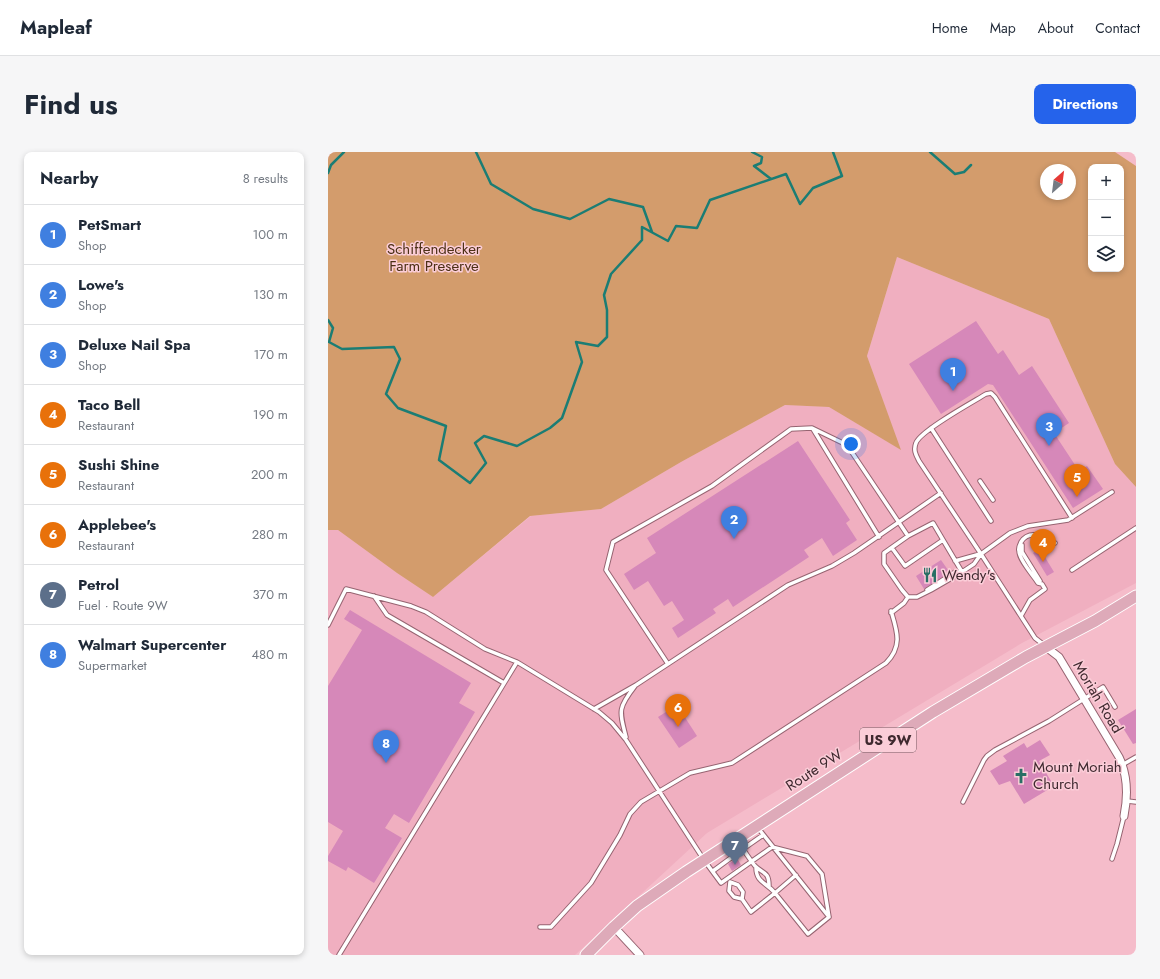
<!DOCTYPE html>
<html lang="en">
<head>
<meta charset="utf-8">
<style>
  :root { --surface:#fff; --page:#f6f6f7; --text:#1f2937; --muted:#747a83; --line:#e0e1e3; --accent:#2563eb }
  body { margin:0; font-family:Jost,sans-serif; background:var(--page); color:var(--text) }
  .controls { position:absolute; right:12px; top:12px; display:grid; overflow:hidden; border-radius:8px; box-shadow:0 2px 6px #0003 }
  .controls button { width:36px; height:36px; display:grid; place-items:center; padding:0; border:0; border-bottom:1px solid var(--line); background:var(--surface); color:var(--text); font:20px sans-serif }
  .compass { position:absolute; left:712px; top:12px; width:36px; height:36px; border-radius:50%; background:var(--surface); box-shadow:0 2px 6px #0003; rotate:28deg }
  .you { position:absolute; left:523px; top:292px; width:14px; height:14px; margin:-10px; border:3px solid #fff; border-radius:50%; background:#1a73e8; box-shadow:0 0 0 6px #1a73e833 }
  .badge { display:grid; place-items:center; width:26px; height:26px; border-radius:50%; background:var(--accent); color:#fff; font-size:13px; font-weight:700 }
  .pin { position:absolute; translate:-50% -33px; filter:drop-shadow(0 1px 2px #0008) }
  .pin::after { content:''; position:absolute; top:21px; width:14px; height:12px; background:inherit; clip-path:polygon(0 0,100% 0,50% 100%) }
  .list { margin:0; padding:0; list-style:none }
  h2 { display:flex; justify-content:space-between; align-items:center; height:52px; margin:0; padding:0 16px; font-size:17px }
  h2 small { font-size:13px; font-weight:400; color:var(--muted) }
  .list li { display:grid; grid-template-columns:26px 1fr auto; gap:12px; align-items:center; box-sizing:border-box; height:60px; padding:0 16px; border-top:1px solid var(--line) }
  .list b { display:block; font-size:15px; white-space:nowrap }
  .list p { margin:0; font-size:13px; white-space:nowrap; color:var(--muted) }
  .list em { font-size:13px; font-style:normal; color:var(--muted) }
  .icon { flex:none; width:22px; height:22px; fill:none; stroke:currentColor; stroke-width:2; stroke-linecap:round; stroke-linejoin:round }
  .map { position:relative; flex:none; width:808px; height:803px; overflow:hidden; border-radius:8px }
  header { display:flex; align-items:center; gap:24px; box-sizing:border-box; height:56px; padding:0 20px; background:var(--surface); border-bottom:1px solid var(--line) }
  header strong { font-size:19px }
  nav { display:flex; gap:22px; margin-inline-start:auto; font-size:14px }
  .intro { display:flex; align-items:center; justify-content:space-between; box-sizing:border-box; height:96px; padding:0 24px }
  h1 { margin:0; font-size:28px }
  .button { padding:10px 18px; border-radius:8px; background:var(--accent); color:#fff; font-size:14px; font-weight:700 }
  main { display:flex; gap:24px; padding:0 24px }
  aside { flex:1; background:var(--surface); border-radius:8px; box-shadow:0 2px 6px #0003 }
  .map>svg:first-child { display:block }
</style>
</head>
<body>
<header>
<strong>Mapleaf</strong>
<nav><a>Home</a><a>Map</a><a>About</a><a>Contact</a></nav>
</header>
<div class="intro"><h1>Find us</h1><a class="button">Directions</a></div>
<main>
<aside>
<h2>Nearby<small>8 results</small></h2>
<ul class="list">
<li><span class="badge" style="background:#3f7fe0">1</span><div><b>PetSmart</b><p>Shop</p></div><em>100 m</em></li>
<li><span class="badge" style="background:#3f7fe0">2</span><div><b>Lowe's</b><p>Shop</p></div><em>130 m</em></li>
<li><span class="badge" style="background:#3f7fe0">3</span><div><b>Deluxe Nail Spa</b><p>Shop</p></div><em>170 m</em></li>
<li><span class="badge" style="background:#e8710a">4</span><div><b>Taco Bell</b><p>Restaurant</p></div><em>190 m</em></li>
<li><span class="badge" style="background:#e8710a">5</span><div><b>Sushi Shine</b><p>Restaurant</p></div><em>200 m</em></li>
<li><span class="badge" style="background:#e8710a">6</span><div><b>Applebee's</b><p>Restaurant</p></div><em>280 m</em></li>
<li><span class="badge" style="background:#5c6f8a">7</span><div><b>Petrol</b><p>Fuel · Route 9W</p></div><em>370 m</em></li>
<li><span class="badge" style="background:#3f7fe0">8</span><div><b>Walmart Supercenter</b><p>Supermarket</p></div><em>480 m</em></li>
</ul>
</aside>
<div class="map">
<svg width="808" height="803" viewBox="0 0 808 803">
  <rect width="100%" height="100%" fill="#f5bcca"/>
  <path fill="#f0afc0" d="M 569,105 L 721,167 L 787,312 L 808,335 L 808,431 L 694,491 L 379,681 L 247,803 L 0,803 L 0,378 L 10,378 L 69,421 L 105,445 L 203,364 L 273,357 L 353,310 L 457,253 L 501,255 L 572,297 L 539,204 Z"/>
  <path fill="#d39c6c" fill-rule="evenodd" d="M 0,0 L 787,0 L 808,14 L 808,335 L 787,312 L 721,167 L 569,105 L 539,204 L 573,298 L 501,255 L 457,253 L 353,310 L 273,357 L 202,364 L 105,445 L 69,421 L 10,378 L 0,378 ZM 763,15 L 793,15 L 793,117 L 763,117 ZM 718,18 L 742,18 L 742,42 L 718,42 Z"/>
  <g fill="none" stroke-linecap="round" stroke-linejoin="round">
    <path stroke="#1b7d74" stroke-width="2.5" d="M 148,0 L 163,32 L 205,57 L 242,67 L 281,47 L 315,55 L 324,80
      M 424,0 L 434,5 L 433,11 L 426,14 L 443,27
      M 602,0 L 627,22 L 636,20 L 643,13
      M 0,21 L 3,13 L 16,0
      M 0,168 L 5,176 L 1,190 L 14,197 L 66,195 L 72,207 L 58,242 L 70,256 L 118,274 L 111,308 L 142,331 L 158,311 L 147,291 L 156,284 L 189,294 L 222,276 L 234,266 L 254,210 L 248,190 L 270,194 L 279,185 L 279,158 L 276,143 L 283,122 L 314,88 L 314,75 L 340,89 L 348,74 L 369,76 L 382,48 L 458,22 L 472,52 L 485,36 L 514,24 L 505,0"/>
  </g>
  <path fill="#d688b9" d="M 648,169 L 670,202 L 675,198 L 691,223 L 704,214 L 741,271 L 726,281 L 751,319 L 759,314 L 775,337 L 745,356 L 665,233 L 660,232 L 613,262 L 581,212 Z
    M 470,289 L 522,368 L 518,371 L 529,388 L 505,404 L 494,386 L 476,398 L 481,405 L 405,455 L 400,447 L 385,457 L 388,461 L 350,486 L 344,476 L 356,468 L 344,449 L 336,454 L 320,429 L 306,438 L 296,422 L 328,401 L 319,386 Z
    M 712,397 L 726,420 L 719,424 L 705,401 Z
    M 613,408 L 620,418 L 614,422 L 616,424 L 596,437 L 588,424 Z
    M 22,458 L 143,531 L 131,551 L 147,560 L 81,671 L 66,662 L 57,676 L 74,686 L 46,731 L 20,715 L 18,719 L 0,709 L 0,704 L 15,679 L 0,670 L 0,534 L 34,478 L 16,467 Z
    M 349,553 L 369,584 L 351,596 L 330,565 Z
    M 808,557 L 808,591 L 805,592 L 790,568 Z
    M 712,588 L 722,603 L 711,609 L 726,634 L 696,652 L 682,629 L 671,633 L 662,619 L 679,609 L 675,604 L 696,591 L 699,596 Z
    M 409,706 L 413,713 L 404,719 L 400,712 Z"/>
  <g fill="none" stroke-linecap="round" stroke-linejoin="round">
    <g stroke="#966471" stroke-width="5.5">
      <path id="service" d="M 603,276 L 663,369
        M 485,277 L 551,385
        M 652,329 L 665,348
        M 694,393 L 694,400 L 712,429
        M 564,396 L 577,414 L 615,388
        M 627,409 L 652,402
        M 744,418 L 808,376
        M 599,438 L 627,420 L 633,420
        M 46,444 L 59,463 L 176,531
        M 580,445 L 589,445 L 603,438 L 634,420 L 646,412 L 653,402 L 682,381 L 700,374 L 740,368 L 784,340
        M 563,461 L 576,451 L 580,445 L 574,438 L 556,412 L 556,401 L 580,384
        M 693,464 L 702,448 L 717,437 L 714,432 L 710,431 C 705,423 691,408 691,399 C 690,396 692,392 693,390 C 701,377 717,384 727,391
        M 0,473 L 18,437 L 83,454 L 98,460 L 157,497 L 189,510 L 271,560 L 284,571 L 298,588 L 376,708 L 393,731 L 444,695 L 479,704 L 494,722 L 501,765
        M 716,493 L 707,486 L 653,402 L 591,309 C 588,303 585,298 588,291 C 592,279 645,250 658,242 L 663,241 L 667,245 L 744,366
        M 340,512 L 278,418 L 285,390 L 384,334 L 463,277 L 484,276 L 519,293 L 580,384 L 605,371 L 634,420
        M 266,557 L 308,533 L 460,433 L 504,414 L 526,401 L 613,341
        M 298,585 C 291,558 290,556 307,534
        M 794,613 L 808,605
        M 799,649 L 808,650
        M 635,650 L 656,608 L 659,604 L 667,598 L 721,569 L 775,535 L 787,555
        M 415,697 L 435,683
        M 784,707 L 789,692 L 796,664
        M 428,715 C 428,731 438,730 447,741 L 468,723
        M 385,719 L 415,697 C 419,703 423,709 427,714 C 435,722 441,719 441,734
        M 402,730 L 401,739 L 406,745 L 414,747 L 423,760 L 447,741 L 480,782 L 501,765 L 430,676
        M 402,730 L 410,733 L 415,740 L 414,747
        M 212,775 L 223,775 L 263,731 L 292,683 L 302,662 L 313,650 L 362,621 L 404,611 L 558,511 C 575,494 569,479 563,459
        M 11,803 L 189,510"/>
    </g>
    <g stroke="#966471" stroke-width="9">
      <path id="minor" d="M 718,495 L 731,505 L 791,605 C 800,624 800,644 796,664
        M 286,775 L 312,803"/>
    </g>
    <g stroke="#fff" stroke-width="13">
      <path id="primary" d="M 258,803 L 286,775 L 309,754 L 358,720 L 605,560 L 698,505 L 767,469 L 808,444"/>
    </g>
    <use href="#service" stroke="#fff" stroke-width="3.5"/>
    <use href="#minor" stroke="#fff" stroke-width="7"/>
    <use href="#primary" stroke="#deaab9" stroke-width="11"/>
  </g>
  <defs>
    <g id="restaurant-bare" transform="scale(1.2)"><path d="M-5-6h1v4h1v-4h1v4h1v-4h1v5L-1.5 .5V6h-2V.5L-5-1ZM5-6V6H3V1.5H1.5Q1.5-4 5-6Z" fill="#296f65" stroke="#fbcdd8" stroke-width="2.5" paint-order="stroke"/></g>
    <g id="church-bare" transform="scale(1.2)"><path d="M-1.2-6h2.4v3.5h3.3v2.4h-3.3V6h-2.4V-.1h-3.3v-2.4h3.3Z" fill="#296f65" stroke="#fbcdd8" stroke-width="2.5" paint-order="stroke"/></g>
  </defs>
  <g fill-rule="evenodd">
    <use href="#restaurant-bare" x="602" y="423"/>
    <use href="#church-bare" x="693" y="624"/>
  </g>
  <g text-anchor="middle" stroke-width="3" stroke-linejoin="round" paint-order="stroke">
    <rect fill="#fbcdd8" stroke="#775a62" stroke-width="1" x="532" y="576" width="56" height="24" rx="3"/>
    <g font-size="14" font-weight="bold" fill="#3f292f">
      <text x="560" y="593">US 9W</text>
    </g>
    <g font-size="15" fill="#4c3015" stroke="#fbcdd8">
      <text x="106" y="102">Schiffendecker<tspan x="106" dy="17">Farm Preserve</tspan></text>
    </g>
    <g font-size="15" fill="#3f292f" stroke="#fbcdd8" text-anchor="start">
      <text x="614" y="428">Wendy's</text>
      <text x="705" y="620">Mount Moriah<tspan x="705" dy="17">Church</tspan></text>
    </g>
    <g font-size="15" fill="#3f292f" stroke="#fbcdd8">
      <text transform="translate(770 545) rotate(59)" y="5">Moriah Road</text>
      <text transform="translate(486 618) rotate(-33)" y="5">Route 9W</text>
    </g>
  </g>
</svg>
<div class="controls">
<button>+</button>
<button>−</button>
<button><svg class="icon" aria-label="layers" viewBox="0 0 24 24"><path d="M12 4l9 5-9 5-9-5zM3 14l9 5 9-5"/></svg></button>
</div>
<svg class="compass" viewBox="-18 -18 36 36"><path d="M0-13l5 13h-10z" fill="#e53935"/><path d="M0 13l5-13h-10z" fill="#747a83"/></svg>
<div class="you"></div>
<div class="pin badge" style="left:625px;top:239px;background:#3f7fe0">1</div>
<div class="pin badge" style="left:406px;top:387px;background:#3f7fe0">2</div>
<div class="pin badge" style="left:721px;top:294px;background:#3f7fe0">3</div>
<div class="pin badge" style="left:715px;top:410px;background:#e8710a">4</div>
<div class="pin badge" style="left:749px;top:345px;background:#e8710a">5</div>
<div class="pin badge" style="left:350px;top:575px;background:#e8710a">6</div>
<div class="pin badge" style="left:407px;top:713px;background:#5c6f8a">7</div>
<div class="pin badge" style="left:58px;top:611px;background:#3f7fe0">8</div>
</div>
</main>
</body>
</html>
